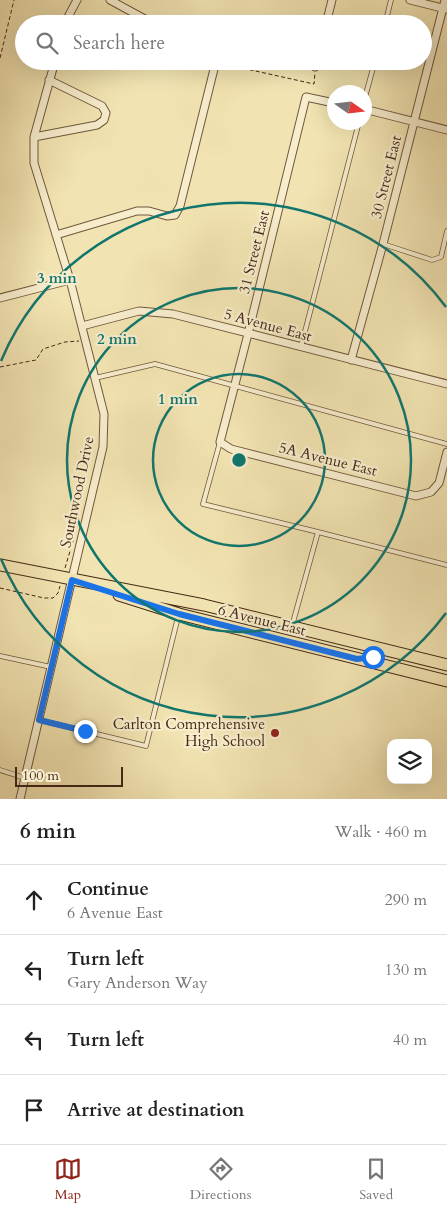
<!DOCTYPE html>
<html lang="en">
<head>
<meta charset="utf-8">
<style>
  :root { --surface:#fff; --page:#f2f2f2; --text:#222; --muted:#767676; --line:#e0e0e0; --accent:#8f2418 }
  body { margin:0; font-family:Cardo,serif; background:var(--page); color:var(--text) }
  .controls { position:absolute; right:15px; bottom:15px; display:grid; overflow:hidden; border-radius:10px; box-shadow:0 5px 20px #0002 }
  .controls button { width:45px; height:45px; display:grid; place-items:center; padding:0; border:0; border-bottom:1px solid var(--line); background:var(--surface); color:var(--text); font:25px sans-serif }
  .compass { position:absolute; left:327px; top:85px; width:45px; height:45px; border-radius:50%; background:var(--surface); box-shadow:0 5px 20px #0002; rotate:104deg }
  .scale { position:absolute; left:15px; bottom:12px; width:108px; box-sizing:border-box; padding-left:5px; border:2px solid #452915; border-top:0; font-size:14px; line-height:18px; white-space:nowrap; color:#452915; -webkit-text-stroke:4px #f7edcd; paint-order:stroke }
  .stop { position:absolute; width:15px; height:15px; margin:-11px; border:4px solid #1a73e8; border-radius:50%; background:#fff }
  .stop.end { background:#1a73e8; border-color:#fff; box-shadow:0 1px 5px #0008 }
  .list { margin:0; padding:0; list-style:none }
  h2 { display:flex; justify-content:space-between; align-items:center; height:65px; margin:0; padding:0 20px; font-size:21px }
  h2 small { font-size:16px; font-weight:400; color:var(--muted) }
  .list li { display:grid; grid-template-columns:32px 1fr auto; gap:15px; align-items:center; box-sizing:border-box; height:70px; padding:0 20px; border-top:1px solid var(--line) }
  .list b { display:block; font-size:19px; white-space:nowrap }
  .list p { margin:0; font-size:16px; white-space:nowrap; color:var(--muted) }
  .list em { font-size:16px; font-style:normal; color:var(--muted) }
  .icon { flex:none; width:28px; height:28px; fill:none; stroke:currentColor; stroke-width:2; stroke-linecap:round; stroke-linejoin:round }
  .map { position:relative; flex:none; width:447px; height:799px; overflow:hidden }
  .search { position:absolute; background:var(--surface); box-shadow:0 5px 20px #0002; left:15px; right:15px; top:15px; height:55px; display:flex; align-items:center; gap:12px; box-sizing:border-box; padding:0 18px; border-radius:28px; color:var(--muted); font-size:19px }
  .sheet { height:345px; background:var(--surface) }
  nav { display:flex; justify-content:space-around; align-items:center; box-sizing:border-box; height:70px; border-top:1px solid var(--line); background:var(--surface); font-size:14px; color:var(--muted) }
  nav a { display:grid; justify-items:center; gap:2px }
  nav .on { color:var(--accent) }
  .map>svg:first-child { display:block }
</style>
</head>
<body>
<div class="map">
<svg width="447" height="799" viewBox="0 0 447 799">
  <rect width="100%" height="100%" fill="#f2e4b2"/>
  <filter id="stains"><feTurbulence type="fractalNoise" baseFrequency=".004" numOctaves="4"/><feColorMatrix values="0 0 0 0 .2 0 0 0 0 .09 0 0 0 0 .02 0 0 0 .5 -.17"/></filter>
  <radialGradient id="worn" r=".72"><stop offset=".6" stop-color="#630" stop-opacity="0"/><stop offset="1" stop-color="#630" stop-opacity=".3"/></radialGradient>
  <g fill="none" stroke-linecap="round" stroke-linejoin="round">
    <g stroke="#70583c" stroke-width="5.5">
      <path id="service" d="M 385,24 L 391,0
        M 364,101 L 375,61
        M 383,244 L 432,260 L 441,257 L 447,231
        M 301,347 L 359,122
        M 95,378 L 155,364 L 447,444
        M 220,442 L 203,504 L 318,532 L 447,565
        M 292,626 L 318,532
        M 0,656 L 51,667
        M 39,720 L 146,746 L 178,617
        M 0,770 L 25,778"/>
    </g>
    <g stroke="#70583c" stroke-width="9">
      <path id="minor" d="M 110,0 L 154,24
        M 410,0 L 446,9
        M 66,24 L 69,15 L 77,0
        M 326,24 L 332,0
        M 315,67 L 316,61
        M 334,103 L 306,97 L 248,334 L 220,442 L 231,449 L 416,496 L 431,492 L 439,483 L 447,452
        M 364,109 L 447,130
        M 34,137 L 97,125 L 104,120 L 106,113 L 102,106 L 49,80
        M 56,235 L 137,211 L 149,211 L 167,216 L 175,215 L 180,206 L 216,61
        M 0,298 L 70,280
        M 82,326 L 139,311 L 173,314 L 447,384
        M 351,360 L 383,244 L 445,0
        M 20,799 L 103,447 L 104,414 L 70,280 L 34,163 L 34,137 L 55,61"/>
    </g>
    <g stroke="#452915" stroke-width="13">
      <path id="primary" d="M 0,565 L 204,605 L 447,665
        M 119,595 L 179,614 L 447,681"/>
    </g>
    <path stroke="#452915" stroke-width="1" stroke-dasharray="4 2.5" stroke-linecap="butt" d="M 0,58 L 14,0
      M 224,64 L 314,84 L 315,73
      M 0,367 L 36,360 L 43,349 L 65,342 L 79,341
      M 65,568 L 73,541
      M 0,588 L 44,598 L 53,598 L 58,593 L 60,586"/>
    <use href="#service" stroke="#f7edcd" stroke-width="4"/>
    <use href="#minor" stroke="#f7edcd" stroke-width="7"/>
    <use href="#primary" stroke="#f2e4b2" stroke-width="11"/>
  </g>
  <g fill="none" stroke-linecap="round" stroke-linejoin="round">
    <path stroke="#1a73e8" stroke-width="6" d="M 85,731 L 39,720 L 72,580 L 179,614 L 357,659 L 373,657"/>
  </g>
  <g fill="none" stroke="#0f766e" stroke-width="2.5">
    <circle cx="239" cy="460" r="86"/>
    <circle cx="239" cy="460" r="172"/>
    <path d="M446 613A258 258 0 0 1 1 559M1 361A258 258 0 0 1 446 307"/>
  </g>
  <circle fill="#8f2418" stroke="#f7edcd" stroke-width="2" cx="275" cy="733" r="5"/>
  <g text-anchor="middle" stroke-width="4.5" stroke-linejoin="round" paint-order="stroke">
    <g font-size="15" fill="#452915" stroke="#f7edcd">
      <text transform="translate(386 177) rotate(-76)" y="5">30 Street East</text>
      <text transform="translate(254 252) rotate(-76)" y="5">31 Street East</text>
      <text transform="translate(268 325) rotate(15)" y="5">5 Avenue East</text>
      <text transform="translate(328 459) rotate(14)" y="5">5A Avenue East</text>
      <text transform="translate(77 492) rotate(-78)" y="5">Southwood Drive</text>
      <text transform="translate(262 620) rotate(14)" y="5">6 Avenue East</text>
    </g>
    <g font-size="15" fill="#452915" stroke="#f7edcd" text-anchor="end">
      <text x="265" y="729">Carlton Comprehensive<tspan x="265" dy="17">High School</tspan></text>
    </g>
  </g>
  <circle cx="239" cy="460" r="8" fill="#0f766e" stroke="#f7edcd" stroke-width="2.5"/>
  <g font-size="15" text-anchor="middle" font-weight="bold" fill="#0f766e" stroke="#f7edcd" stroke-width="4.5" stroke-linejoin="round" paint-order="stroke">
    <text x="57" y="283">3 min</text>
    <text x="117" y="344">2 min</text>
    <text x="178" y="404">1 min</text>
  </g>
  <rect width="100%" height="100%" filter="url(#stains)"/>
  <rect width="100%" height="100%" fill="url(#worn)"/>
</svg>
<div class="controls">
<button><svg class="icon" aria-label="layers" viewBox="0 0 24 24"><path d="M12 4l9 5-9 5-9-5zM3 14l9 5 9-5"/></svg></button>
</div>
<svg class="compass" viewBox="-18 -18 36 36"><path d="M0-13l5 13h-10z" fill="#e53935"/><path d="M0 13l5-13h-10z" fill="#767676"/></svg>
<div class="scale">100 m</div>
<div class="stop" style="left:373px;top:657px"></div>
<div class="stop end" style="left:85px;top:731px"></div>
<div class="search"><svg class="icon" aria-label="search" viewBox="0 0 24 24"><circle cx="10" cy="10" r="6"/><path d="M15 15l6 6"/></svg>Search here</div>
</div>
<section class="sheet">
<h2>6 min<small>Walk · 460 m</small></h2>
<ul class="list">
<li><svg class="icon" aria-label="ahead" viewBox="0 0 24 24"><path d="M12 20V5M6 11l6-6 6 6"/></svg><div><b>Continue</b><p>6 Avenue East</p></div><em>290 m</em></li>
<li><svg class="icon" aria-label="left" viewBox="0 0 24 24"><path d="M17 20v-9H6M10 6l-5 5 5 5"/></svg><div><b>Turn left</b><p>Gary Anderson Way</p></div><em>130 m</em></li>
<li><svg class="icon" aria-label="left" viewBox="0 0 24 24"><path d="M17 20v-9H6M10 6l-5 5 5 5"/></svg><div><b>Turn left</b></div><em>40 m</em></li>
<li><svg class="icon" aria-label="arrive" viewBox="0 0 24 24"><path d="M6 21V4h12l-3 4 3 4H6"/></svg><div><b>Arrive at destination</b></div></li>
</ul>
</section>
<nav>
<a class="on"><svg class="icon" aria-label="map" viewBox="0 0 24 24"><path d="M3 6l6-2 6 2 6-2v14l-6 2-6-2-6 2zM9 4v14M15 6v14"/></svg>Map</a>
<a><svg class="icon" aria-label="directions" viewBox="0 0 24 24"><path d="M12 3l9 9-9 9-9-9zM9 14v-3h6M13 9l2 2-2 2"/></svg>Directions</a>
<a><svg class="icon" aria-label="saved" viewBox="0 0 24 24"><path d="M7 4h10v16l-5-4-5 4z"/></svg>Saved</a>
</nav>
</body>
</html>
